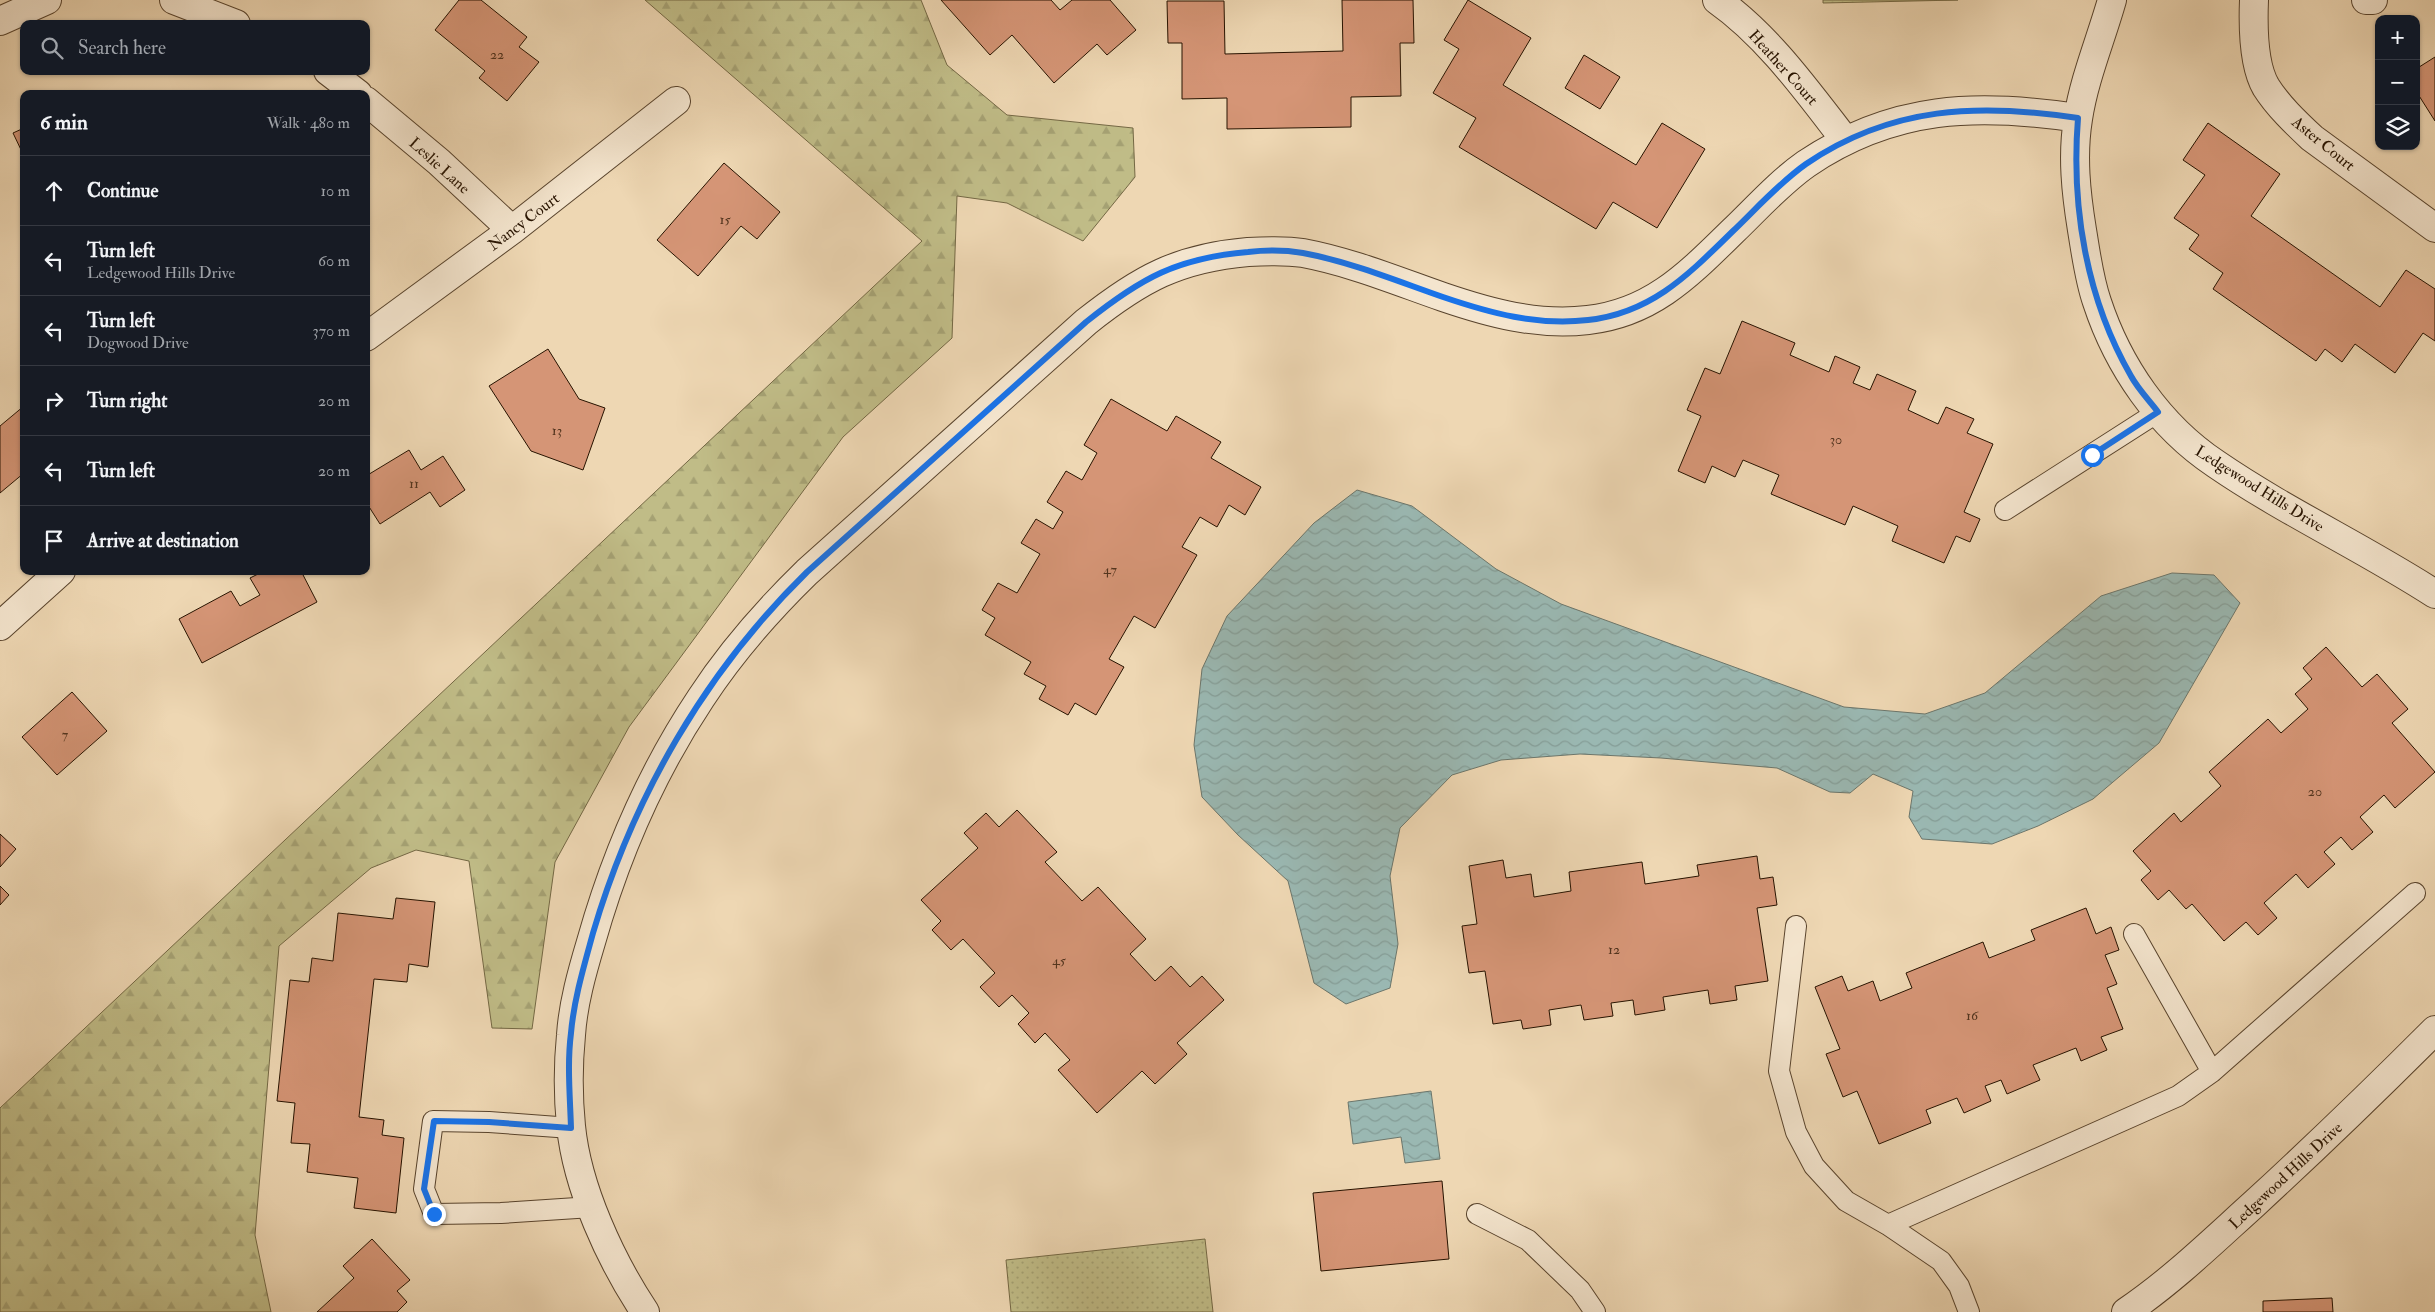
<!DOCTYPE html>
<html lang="en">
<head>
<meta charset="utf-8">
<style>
  :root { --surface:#171b24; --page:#20242c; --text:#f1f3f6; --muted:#9ea1a6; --line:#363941 }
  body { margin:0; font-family:"IM FELL Double Pica",serif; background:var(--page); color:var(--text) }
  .controls { position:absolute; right:15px; top:15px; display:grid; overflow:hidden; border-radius:10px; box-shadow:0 1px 4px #0004 }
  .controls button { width:45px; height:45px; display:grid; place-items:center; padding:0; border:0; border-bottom:1px solid var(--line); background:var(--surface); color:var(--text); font:25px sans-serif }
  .stop { position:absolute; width:15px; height:15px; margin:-11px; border:4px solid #1a73e8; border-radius:50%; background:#fff }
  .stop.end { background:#1a73e8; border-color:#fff; box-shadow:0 1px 5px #0008 }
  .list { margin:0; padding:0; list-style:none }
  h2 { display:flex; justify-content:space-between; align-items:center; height:65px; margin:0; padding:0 20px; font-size:21px }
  h2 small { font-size:16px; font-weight:400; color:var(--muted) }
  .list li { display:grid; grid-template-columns:32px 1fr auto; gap:15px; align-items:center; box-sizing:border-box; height:70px; padding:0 20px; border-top:1px solid var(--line) }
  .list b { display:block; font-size:19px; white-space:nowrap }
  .list p { margin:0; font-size:16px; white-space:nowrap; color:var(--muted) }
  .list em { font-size:16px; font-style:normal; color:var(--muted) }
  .icon { flex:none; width:28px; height:28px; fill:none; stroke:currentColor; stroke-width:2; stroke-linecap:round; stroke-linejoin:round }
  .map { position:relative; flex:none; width:2435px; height:1312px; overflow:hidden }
  .search { position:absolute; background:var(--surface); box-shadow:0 1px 4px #0004; left:20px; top:20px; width:350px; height:55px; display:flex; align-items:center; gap:12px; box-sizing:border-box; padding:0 18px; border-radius:10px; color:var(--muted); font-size:19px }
  .panel { position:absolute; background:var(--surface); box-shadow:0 1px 4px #0004; left:20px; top:90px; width:350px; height:485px; border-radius:10px }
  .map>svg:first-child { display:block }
</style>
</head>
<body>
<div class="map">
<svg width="2435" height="1312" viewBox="0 0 2435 1312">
  <defs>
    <pattern id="forest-firs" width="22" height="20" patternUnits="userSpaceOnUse" patternTransform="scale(1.25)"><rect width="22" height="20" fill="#c0bc87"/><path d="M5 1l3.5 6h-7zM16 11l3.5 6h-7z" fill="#a5a173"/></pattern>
    <pattern id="park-dots" width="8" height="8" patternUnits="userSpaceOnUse" patternTransform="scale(1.25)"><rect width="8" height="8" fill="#c0bc87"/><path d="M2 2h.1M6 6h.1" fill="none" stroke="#a5a173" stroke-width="1.8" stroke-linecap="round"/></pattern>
    <pattern id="water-waves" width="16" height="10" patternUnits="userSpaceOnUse" patternTransform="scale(1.25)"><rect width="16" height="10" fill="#9ab8b2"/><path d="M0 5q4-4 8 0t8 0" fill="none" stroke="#859d97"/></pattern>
  </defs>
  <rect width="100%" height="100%" fill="#eed7b3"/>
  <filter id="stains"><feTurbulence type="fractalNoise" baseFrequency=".004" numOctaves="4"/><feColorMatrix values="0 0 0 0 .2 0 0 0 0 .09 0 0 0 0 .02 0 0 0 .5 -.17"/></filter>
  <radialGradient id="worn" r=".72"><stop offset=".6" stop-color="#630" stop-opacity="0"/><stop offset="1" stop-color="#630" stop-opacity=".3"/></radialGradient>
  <path fill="url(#forest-firs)" stroke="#746844" d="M 645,0 L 921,0 L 947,65 L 1007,115 L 1133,128 L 1135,177 L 1083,241 L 1007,203 L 957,196 L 952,338 L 843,437 L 629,727 L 555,862 L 532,1029 L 492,1028 L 469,861 L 416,850 L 371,868 L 279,946 L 255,1235 L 271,1312 L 0,1312 L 0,1108 L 922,241 Z"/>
  <path fill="url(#park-dots)" stroke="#746844" d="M 1823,0 L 1958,0 L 1823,3 Z
    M 1205,1239 L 1213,1312 L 1011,1312 L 1006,1260 Z"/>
  <path fill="url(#water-waves)" stroke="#6c766b" d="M 1357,490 L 1412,506 L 1496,569 L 1561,604 L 1844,707 L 1925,714 L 1985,693 L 2101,596 L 2172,573 L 2214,575 L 2240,603 L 2159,743 L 2093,799 L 2038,826 L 1992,844 L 1922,839 L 1909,817 L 1913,791 L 1873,774 L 1850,793 L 1830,792 L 1777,768 L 1661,758 L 1580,754 L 1501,760 L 1452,775 L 1400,828 L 1390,876 L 1398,944 L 1390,988 L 1346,1004 L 1314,983 L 1288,881 L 1238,835 L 1202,797 L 1194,745 L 1202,669 L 1227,616 L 1314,523 Z
    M 1431,1091 L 1440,1159 L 1405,1163 L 1401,1137 L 1353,1144 L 1348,1102 Z"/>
  <path fill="#d59576" stroke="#271300" d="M 459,0 L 481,0 L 527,37 L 519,47 L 539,62 L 507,101 L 479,78 L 485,71 L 435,30 Z
    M 941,0 L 1051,0 L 1060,10 L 1072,0 L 1110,0 L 1136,30 L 1107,55 L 1097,44 L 1054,83 L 1012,35 L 990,55 Z
    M 1342,0 L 1413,0 L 1414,43 L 1400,43 L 1401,96 L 1351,97 L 1351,127 L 1227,129 L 1227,98 L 1182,99 L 1182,43 L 1168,43 L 1167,1 L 1224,1 L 1225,54 L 1343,51 Z
    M 1468,0 L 1531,38 L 1503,85 L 1636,165 L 1662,123 L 1705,149 L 1657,228 L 1613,202 L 1596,229 L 1459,147 L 1476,118 L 1433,93 L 1459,49 L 1444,40 Z
    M 1584,55 L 1620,77 L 1600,109 L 1565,88 Z
    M 2435,57 L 2435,121 L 2416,91 L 2416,69 Z
    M 2208,123 L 2280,174 L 2251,216 L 2380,307 L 2406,270 L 2435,289 L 2435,341 L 2423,333 L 2395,373 L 2355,344 L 2342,362 L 2325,349 L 2316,361 L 2213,289 L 2223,273 L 2189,249 L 2199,235 L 2174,218 L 2205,175 L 2183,160 Z
    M 24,128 L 24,156 L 13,133 Z
    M 724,163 L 780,212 L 757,239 L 741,226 L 698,276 L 657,240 Z
    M 1742,321 L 1795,343 L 1790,355 L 1829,372 L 1835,356 L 1860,367 L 1853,383 L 1870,390 L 1877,374 L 1916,391 L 1908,410 L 1938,424 L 1946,407 L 1974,419 L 1967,433 L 1993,444 L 1964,512 L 1980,519 L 1970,542 L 1956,536 L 1944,563 L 1892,541 L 1898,526 L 1853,506 L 1845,525 L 1771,494 L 1779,475 L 1743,460 L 1735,477 L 1712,466 L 1705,483 L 1678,471 L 1701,416 L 1687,410 L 1705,368 L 1720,374 Z
    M 548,349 L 579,399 L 605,408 L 583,470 L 531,451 L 489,386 Z
    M 1111,399 L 1167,431 L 1176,416 L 1221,442 L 1211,458 L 1261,487 L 1245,515 L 1229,505 L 1217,527 L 1200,517 L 1182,547 L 1197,555 L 1155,628 L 1134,616 L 1109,659 L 1124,667 L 1096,715 L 1075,703 L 1068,715 L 1039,699 L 1046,686 L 1024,674 L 1031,662 L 985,635 L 995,618 L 982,610 L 998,583 L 1017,593 L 1040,554 L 1021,543 L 1036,519 L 1053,529 L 1063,512 L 1047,502 L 1066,471 L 1082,480 L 1097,453 L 1084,445 Z
    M 24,406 L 24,473 L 0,493 L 0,426 Z
    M 409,450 L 421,470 L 443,456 L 465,490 L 440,507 L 430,492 L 380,524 L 366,502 L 366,476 Z
    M 264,571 L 301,571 L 317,602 L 202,663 L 179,619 L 231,591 L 240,606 L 260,595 L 250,578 Z
    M 2326,647 L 2362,687 L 2377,674 L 2408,709 L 2392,723 L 2435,772 L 2395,808 L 2384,795 L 2360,817 L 2373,832 L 2352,850 L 2341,837 L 2324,852 L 2335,864 L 2308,888 L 2296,874 L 2264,903 L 2277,918 L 2258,935 L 2246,922 L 2224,941 L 2192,904 L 2186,909 L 2169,890 L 2158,900 L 2141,880 L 2151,871 L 2133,851 L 2174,813 L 2181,822 L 2221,786 L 2209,772 L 2268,719 L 2281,733 L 2308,709 L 2295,694 L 2312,679 L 2303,668 Z
    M 72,692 L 107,731 L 57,775 L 22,737 Z
    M 1017,810 L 1057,852 L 1045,862 L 1082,901 L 1098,887 L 1146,939 L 1130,954 L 1155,981 L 1171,966 L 1190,987 L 1202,976 L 1224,1000 L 1177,1043 L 1187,1054 L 1155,1084 L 1142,1071 L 1097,1113 L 1058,1070 L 1070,1060 L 1045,1033 L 1035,1043 L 1018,1024 L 1029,1013 L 1012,995 L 999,1007 L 980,987 L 995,973 L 963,939 L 951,950 L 932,930 L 941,921 L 921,900 L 978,848 L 964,833 L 986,813 L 999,827 Z
    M 0,834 L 16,849 L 0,867 Z
    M 1757,856 L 1760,879 L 1773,877 L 1777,905 L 1757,908 L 1768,981 L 1735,986 L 1737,1000 L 1710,1004 L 1708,990 L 1663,997 L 1665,1010 L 1635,1015 L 1633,1000 L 1611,1003 L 1613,1016 L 1584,1020 L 1581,1005 L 1549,1010 L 1551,1025 L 1523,1029 L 1521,1020 L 1493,1024 L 1485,971 L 1469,973 L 1462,926 L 1477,924 L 1469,866 L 1503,860 L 1506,878 L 1531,874 L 1534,897 L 1571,891 L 1569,872 L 1642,862 L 1645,884 L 1699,876 L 1697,865 Z
    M 0,886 L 9,895 L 0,905 Z
    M 396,898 L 435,902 L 428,967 L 409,964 L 407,982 L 374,979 L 359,1117 L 384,1120 L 382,1135 L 404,1138 L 396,1213 L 354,1208 L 358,1178 L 307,1172 L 310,1144 L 291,1143 L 295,1103 L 277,1101 L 290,980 L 309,982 L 312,958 L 333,961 L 338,913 L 393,919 Z
    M 2086,908 L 2096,934 L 2111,927 L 2119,950 L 2105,955 L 2117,984 L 2107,988 L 2123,1029 L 2101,1037 L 2107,1050 L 2081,1061 L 2076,1048 L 2033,1065 L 2040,1080 L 2007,1094 L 2001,1080 L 1985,1086 L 1991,1101 L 1964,1113 L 1957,1098 L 1926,1110 L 1931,1123 L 1879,1144 L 1857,1091 L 1843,1097 L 1826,1054 L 1840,1049 L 1815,987 L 1842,976 L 1848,991 L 1873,981 L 1880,1001 L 1912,988 L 1906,973 L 1983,942 L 1989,958 L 2035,940 L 2031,930 Z
    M 1442,1181 L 1449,1259 L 1321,1271 L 1313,1193 Z
    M 372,1239 L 410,1280 L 397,1291 L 407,1302 L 397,1312 L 317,1312 L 354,1278 L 343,1266 Z
    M 2332,1298 L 2333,1312 L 2263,1312 L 2263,1301 Z"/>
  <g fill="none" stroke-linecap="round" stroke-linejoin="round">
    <g stroke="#59442d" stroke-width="22">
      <path id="lane" d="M 2005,510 L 2158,412
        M 1796,926 L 1779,1071 L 1796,1132 L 1814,1166 L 1846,1201 L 1888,1225 L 1941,1261 L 1959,1286 L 1969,1312
        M 2134,934 L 2212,1072
        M 571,1128 L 489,1122 L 433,1121 L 424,1189 L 434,1214 L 501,1213 L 592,1207
        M 1477,1214 L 1528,1240 L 1580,1290 L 1595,1312
        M 1888,1225 L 2178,1096 L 2212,1072 L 2415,893"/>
    </g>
    <g stroke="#59442d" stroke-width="30">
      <path id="street" d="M 174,0 L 236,24
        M 1717,0 C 1768,36 1807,91 1845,140
        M 2112,0 C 2101,39 2084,79 2078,119 C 2072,156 2076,193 2082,230 C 2086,254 2089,279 2097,302 C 2118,366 2159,426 2216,464 C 2286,512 2364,548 2435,594
        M 2254,0 C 2253,25 2253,65 2266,87 C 2278,106 2296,123 2312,138 L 2435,228
        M 2366,0 L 2373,0
        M 0,21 L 47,0
        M 328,71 L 358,94
        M 366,101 L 439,162 L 512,230
        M 366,337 L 512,230 L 676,101
        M 0,626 L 61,571
        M 645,1312 C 611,1261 577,1188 571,1126 C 568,1096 568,1065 571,1035 C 573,1004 582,972 591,942 C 615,857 651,773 701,698 C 731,652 767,611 807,572 L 1086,322 C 1140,279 1178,258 1248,252 C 1265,251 1285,250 1303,253 C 1351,262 1397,281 1443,297 C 1490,313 1537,326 1588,320 C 1652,313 1689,274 1733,231 C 1756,209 1779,183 1806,164 C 1893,105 1977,103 2078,118
        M 2126,1312 C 2172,1281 2213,1241 2254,1204 C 2316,1147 2376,1089 2435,1030"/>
    </g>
    <use href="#lane" stroke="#f4e5ce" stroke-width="20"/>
    <use href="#street" stroke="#f4e5ce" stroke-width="28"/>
  </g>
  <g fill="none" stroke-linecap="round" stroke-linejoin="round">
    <path stroke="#1a73e8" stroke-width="6" d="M 434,1214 L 424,1189 L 434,1121 L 489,1122 L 571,1128 C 570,1096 567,1064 571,1033 C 574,999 584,966 593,933 C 633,797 705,672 807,572 L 1086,322 C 1141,278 1177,258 1248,252 C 1266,250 1285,250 1303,253 C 1351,262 1397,281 1443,297 C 1490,313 1537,326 1588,320 C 1652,313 1689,274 1733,231 C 1756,209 1779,183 1806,164 C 1891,106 1979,103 2078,118 C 2071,206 2086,298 2131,376 C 2138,389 2149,400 2158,412 L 2092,455"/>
  </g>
  <g text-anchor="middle" stroke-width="4" stroke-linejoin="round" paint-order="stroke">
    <g font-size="14" fill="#52341e">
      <text x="497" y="59">22</text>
      <text x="725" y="224">15</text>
      <text x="557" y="435">13</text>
      <text x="1836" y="444">30</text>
      <text x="414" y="488">11</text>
      <text x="1110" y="574">47</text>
      <text x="65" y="739">7</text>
      <text x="2315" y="796">20</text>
      <text x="1614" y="954">12</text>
      <text x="1059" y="965">45</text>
      <text x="1972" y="1020">16</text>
    </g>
    <g font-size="16" fill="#271300" stroke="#f4e5ce">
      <text transform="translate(1784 67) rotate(48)" y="6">Heather Court</text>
      <text transform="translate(2324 143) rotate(39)" y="6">Aster Court</text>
      <text transform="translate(440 165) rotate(42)" y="6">Leslie Lane</text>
      <text transform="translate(523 221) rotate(-37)" y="6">Nancy Court</text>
      <text transform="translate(2260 488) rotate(32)" y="6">Ledgewood Hills Drive</text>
      <text transform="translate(2285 1175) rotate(-43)" y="6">Ledgewood Hills Drive</text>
    </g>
  </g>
  <rect width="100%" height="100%" filter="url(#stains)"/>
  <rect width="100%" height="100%" fill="url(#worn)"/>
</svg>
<div class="controls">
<button>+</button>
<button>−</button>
<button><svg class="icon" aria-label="layers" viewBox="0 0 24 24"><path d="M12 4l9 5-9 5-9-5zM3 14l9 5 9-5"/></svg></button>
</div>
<div class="stop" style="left:2092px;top:455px"></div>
<div class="stop end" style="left:434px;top:1214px"></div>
<div class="search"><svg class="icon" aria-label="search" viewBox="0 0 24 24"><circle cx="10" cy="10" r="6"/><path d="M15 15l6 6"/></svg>Search here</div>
<section class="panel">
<h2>6 min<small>Walk · 480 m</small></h2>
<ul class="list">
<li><svg class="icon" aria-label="ahead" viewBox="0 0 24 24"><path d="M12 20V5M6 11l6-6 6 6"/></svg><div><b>Continue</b></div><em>10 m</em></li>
<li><svg class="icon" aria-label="left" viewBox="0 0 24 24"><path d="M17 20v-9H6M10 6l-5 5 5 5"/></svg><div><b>Turn left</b><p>Ledgewood Hills Drive</p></div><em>60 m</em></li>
<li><svg class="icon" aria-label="left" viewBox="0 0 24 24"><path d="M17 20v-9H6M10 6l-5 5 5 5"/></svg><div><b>Turn left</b><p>Dogwood Drive</p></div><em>370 m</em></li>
<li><svg class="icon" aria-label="right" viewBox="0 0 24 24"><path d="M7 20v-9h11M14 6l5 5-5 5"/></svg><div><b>Turn right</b></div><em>20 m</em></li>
<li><svg class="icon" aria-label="left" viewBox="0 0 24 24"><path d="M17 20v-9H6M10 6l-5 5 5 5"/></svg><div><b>Turn left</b></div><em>20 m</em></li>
<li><svg class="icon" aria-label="arrive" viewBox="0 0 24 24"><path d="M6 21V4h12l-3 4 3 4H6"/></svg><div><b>Arrive at destination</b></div></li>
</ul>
</section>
</div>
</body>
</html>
